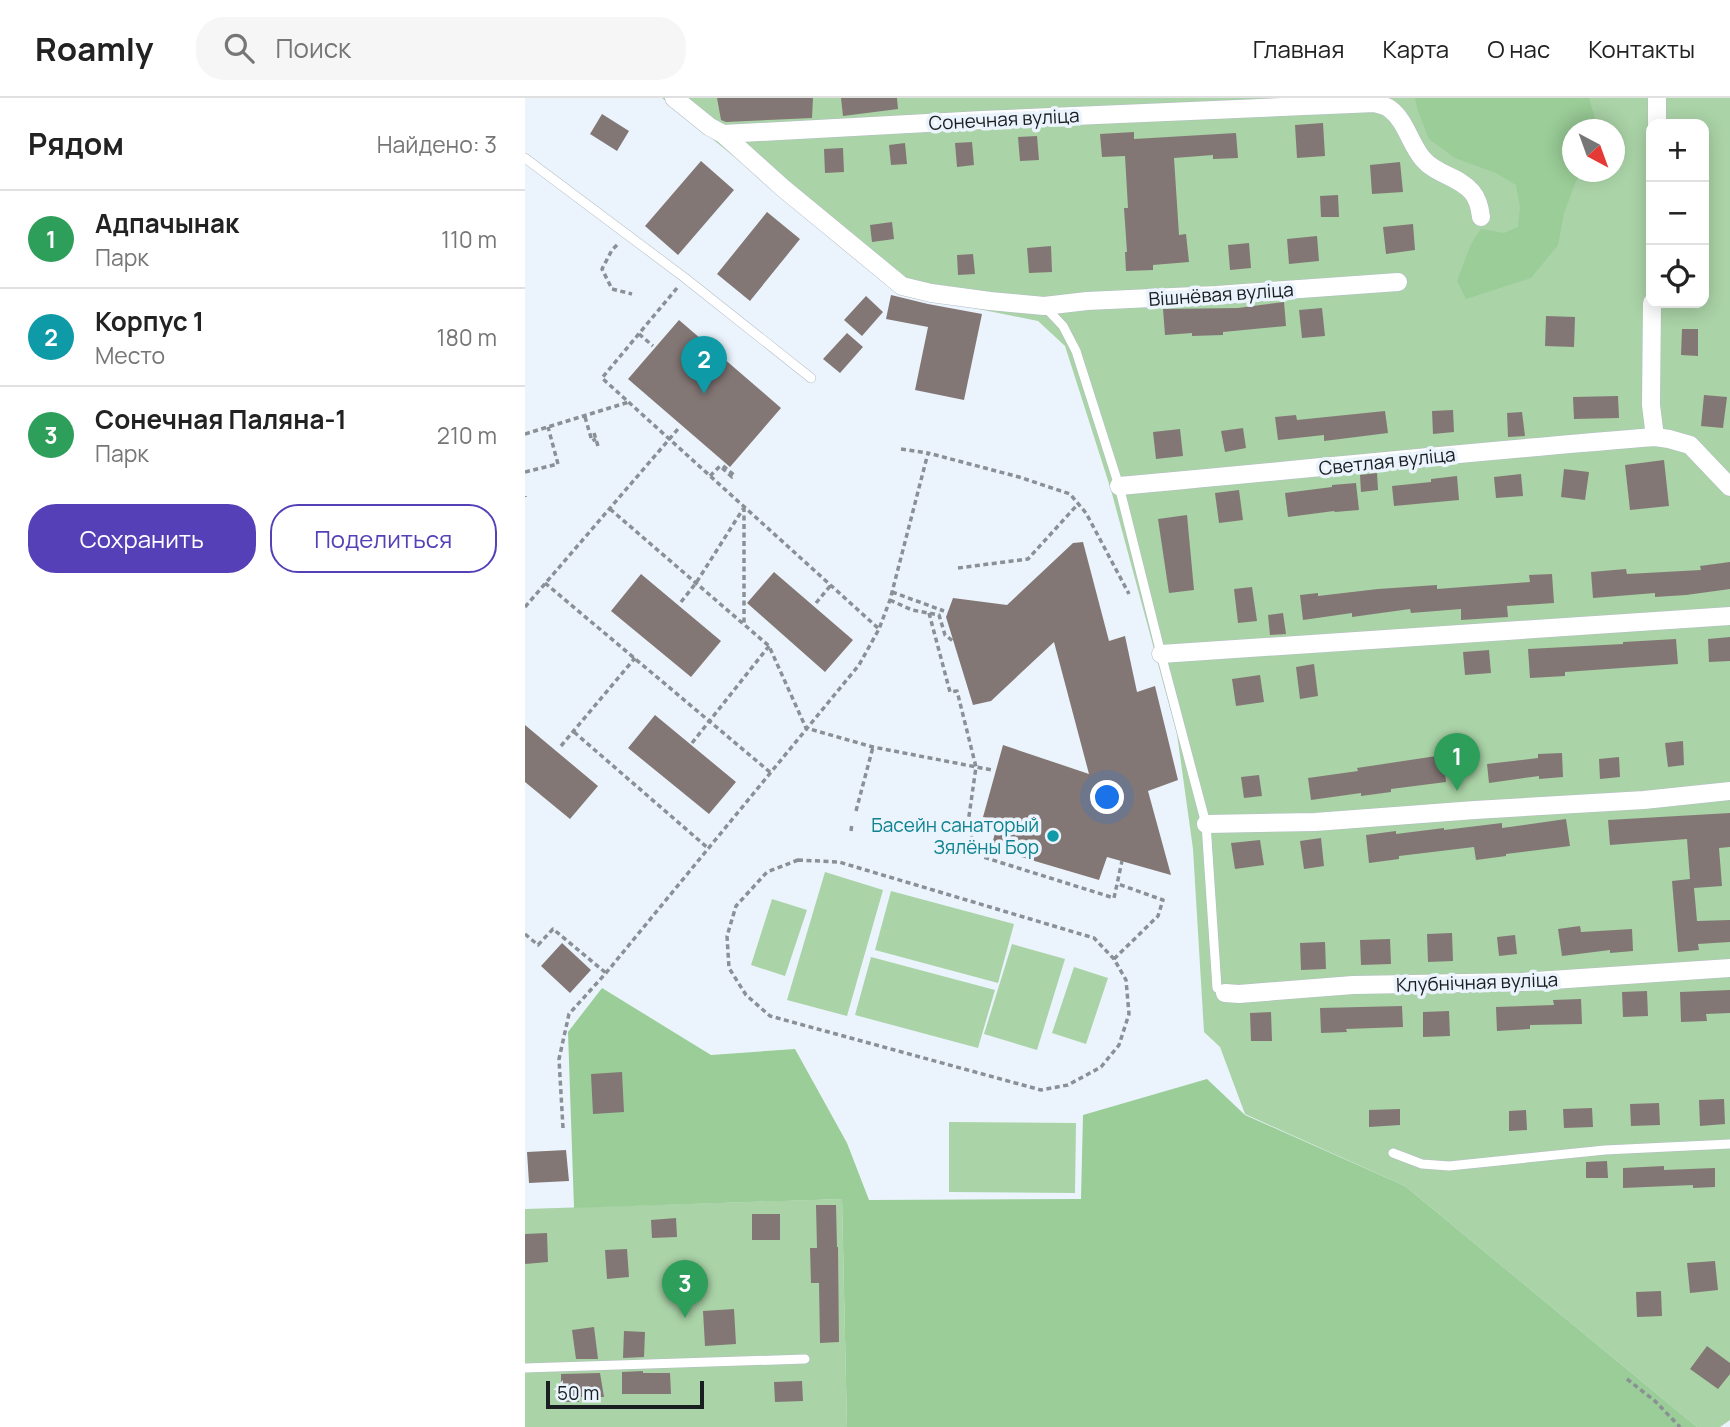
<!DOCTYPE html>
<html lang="ru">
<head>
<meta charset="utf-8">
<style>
  :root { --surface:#fff; --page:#f6f6f6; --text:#222; --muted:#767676; --line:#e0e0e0; --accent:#5640b8 }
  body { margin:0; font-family:Manrope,sans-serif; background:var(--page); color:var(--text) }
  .controls { position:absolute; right:21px; top:21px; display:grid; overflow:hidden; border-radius:14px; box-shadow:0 4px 18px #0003 }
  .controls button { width:63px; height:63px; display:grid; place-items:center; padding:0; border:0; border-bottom:2px solid var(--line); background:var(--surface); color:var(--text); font:35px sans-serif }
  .compass { position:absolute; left:1037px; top:21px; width:63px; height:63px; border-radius:50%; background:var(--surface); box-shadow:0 4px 18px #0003; rotate:139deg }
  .scale { position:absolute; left:21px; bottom:18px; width:158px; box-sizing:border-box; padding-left:7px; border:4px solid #1b1e21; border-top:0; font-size:19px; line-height:24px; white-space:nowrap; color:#1b1e21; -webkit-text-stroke:5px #ebf4fd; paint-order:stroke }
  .you { position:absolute; left:583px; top:700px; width:24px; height:24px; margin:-18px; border:5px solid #fff; border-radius:50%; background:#1a73e8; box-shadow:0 0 0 10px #1a73e833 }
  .badge { display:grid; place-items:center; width:46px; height:46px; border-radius:50%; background:var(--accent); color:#fff; font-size:23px; font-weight:700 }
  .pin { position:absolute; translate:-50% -58px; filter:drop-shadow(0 2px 4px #0008) }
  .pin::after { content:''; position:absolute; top:37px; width:24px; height:21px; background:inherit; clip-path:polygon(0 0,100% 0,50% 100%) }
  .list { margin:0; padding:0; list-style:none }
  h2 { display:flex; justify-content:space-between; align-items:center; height:91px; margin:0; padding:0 28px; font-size:30px }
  h2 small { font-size:23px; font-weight:400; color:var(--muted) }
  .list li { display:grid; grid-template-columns:46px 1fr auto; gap:21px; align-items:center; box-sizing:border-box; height:98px; padding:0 28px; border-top:2px solid var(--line) }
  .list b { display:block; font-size:26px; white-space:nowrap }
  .list p { margin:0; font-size:23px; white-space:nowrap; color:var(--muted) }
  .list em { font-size:23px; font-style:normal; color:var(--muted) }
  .actions { display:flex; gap:14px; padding:21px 28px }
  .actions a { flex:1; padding:16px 0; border:2px solid var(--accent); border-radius:28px; text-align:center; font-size:24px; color:var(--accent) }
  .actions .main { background:var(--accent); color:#fff }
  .icon { flex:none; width:38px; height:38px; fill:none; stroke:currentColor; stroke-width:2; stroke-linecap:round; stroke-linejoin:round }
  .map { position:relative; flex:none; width:1205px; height:1329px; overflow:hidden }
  header { display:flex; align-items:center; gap:42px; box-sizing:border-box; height:98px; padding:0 35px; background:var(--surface); border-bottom:2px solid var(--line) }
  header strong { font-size:33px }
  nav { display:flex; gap:38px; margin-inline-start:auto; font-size:24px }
  .search { width:490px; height:63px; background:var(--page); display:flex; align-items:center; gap:18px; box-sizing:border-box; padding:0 24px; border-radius:28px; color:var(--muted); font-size:26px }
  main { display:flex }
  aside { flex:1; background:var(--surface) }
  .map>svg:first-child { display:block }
</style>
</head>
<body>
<header>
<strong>Roamly</strong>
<div class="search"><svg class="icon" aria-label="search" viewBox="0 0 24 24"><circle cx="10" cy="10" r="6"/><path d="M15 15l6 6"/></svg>Поиск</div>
<nav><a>Главная</a><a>Карта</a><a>О нас</a><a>Контакты</a></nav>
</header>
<main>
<aside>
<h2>Рядом<small>Найдено: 3</small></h2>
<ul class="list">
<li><span class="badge" style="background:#2e9e5b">1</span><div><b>Адпачынак</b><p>Парк</p></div><em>110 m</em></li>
<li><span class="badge" style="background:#0f9aa8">2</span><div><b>Корпус 1</b><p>Место</p></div><em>180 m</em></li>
<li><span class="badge" style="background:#2e9e5b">3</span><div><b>Сонечная Паляна-1</b><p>Парк</p></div><em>210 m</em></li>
</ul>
<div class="actions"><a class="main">Сохранить</a><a>Поделиться</a></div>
</aside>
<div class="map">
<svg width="1205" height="1329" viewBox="0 0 1205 1329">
  <rect width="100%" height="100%" fill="#ebf4fd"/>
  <path fill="#aad3a7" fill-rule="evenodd" d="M 137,0 L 1205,0 L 1205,1322 L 1195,1329 L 1172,1329 L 880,1088 L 720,1016 L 695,949 L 679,934 L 668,751 L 652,636 L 586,392 L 540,248 L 513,223 L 409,202 L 368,188 ZM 1126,26 L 1179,26 L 1179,205 L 1126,205 ZM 1048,32 L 1090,32 L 1090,74 L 1048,74 Z
    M 300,774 L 358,792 L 322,918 L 262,902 Z
    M 366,793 L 489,826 L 473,885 L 350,852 Z
    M 247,801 L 282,812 L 260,878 L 226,867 Z
    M 487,846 L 540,861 L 512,952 L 459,936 Z
    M 346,859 L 470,892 L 453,950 L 330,917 Z
    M 549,869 L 583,880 L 561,946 L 527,935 Z
    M 424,1024 L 551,1025 L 550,1095 L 424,1094 Z
    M 317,1101 L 322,1329 L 0,1329 L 0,1111 Z"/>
  <path fill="#9acd97" d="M 890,0 L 1064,0 L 1073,31 L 1048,32 L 1048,74 L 1057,74 L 1051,83 L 1039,115 L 1033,147 L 1006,180 L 941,201 L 932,183 L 946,146 L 956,131 L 979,135 L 993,129 L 995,109 L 991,87 L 971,75 L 930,60 L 904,41 L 893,13 Z
    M 77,890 L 186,957 L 270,951 L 322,1045 L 344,1102 L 556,1101 L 558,1017 L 682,981 L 720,1017 L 880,1088 L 1172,1329 L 322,1329 L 317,1101 L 49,1110 L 43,934 Z"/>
  <path fill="#837775" d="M 192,0 L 288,0 L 287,20 L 201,24 L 196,22 Z
    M 316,0 L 372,0 L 373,11 L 318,18 Z
    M 77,16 L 104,33 L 92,53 L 65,36 Z
    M 798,25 L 800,58 L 772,60 L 770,27 Z
    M 609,34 L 609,41 L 711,35 L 713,60 L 688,61 L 688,57 L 649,60 L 654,137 L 661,136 L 664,164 L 628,167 L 628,172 L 601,173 L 600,154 L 602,154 L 599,110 L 603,110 L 600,58 L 577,59 L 575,36 Z
    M 512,38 L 514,62 L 495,63 L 493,39 Z
    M 447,44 L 449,67 L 432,69 L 430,45 Z
    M 380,45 L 382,66 L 366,67 L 364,47 Z
    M 318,50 L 319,74 L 300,75 L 299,51 Z
    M 176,63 L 209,92 L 153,157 L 120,128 Z
    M 875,64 L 878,94 L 847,96 L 845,67 Z
    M 813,97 L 814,119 L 796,119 L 795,98 Z
    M 242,114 L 275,141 L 225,203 L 192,176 Z
    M 367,124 L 369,141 L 347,144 L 345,127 Z
    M 888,126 L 890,152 L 861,156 L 858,129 Z
    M 792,138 L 794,163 L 764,166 L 762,141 Z
    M 724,145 L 726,170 L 705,172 L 703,147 Z
    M 526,148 L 527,174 L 504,175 L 502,150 Z
    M 448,156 L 450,176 L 433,177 L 432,157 Z
    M 366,197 L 403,206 L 457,216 L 439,302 L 390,292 L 403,229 L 361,221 Z
    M 341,198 L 358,214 L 337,238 L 319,222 Z
    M 759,204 L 761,228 L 698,234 L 698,237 L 667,238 L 667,235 L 640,237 L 638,211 L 713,210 Z
    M 797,210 L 800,238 L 777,240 L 774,212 Z
    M 1021,218 L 1050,219 L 1049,249 L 1020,248 Z
    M 154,222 L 256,310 L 205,369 L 103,281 Z
    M 1157,231 L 1173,231 L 1173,258 L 1156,257 Z
    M 322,235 L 338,249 L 315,275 L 298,261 Z
    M 1179,297 L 1202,299 L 1198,330 L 1176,328 Z
    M 1093,298 L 1094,320 L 1049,321 L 1048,299 Z
    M 928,312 L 929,334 L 908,336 L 907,313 Z
    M 860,313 L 863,335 L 799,343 L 799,337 L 753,342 L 750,319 L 771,317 L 772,322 Z
    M 997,314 L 1000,338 L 983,339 L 982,315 Z
    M 718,330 L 721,350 L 700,354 L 696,333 Z
    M 655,331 L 658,358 L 631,361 L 628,334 Z
    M 1139,362 L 1144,408 L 1105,412 L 1100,367 Z
    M 1039,371 L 1064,374 L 1060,402 L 1036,399 Z
    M 852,375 L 853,392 L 836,394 L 835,377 Z
    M 996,376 L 998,398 L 971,400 L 969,379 Z
    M 932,378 L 934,402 L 869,408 L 867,388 L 906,384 L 906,381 Z
    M 831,385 L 834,412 L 810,414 L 809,413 L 763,419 L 760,395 L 807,389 L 807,387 Z
    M 714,392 L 718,422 L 694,425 L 690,395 Z
    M 662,417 L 669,492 L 644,495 L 633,421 Z
    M 558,444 L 584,543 L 600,538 L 612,594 L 630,588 L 653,682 L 623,693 L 646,777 L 582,759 L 574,782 L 466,750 L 473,724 L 458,719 L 478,647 L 564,676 L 529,544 L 466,603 L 448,607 L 421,519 L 428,500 L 482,507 L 548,445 Z
    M 1205,464 L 1205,491 L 1161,497 L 1130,499 L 1130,495 L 1068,500 L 1066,474 L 1101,471 L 1102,476 L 1176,472 L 1175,468 Z
    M 249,474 L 328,542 L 300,574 L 222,505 Z
    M 116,476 L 196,543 L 166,579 L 86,513 Z
    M 1027,476 L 1029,505 L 982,508 L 983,519 L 936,522 L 936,511 L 886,515 L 885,511 L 827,519 L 827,515 L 778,522 L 775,497 L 793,495 L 793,498 L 853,491 L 912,487 L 912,491 L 1005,484 L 1004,477 Z
    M 727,489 L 732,523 L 713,525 L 709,491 Z
    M 758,515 L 761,536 L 745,537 L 743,517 Z
    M 1205,539 L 1205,563 L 1184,564 L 1183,541 Z
    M 1151,541 L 1153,566 L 1040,574 L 1040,578 L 1005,580 L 1003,551 L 1098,546 L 1098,544 Z
    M 964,552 L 966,575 L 940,577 L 938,554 Z
    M 789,566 L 793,598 L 775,601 L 771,569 Z
    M 735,577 L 739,604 L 711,608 L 707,581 Z
    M 130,617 L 211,684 L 184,716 L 103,650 Z
    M 0,627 L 73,688 L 45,721 L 0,684 Z
    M 1158,643 L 1159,667 L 1143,669 L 1140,645 Z
    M 1037,655 L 1038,679 L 1014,681 L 1014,678 L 964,685 L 962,666 L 1013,660 L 1013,656 Z
    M 918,657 L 921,684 L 866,691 L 866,694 L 836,698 L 836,695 L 786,702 L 783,680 L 833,673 L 832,670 Z
    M 1094,659 L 1095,679 L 1075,681 L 1074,661 Z
    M 734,677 L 737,698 L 719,700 L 716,679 Z
    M 1205,715 L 1205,749 L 1194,750 L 1197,788 L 1169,790 L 1172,823 L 1205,822 L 1205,844 L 1173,846 L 1174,852 L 1153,854 L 1147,783 L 1165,781 L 1162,741 L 1085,747 L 1083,722 Z
    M 1041,721 L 1045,748 L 981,756 L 981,758 L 951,762 L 949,749 L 874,758 L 874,761 L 844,765 L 841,737 L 871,733 L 871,736 L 919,730 L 919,732 L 977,725 L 977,730 Z
    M 796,740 L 799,768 L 779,771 L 775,743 Z
    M 735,742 L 739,767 L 710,771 L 706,745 Z
    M 1055,828 L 1056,834 L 1107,831 L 1108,853 L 1085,855 L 1085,852 L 1037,858 L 1033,831 Z
    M 927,835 L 928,863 L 903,864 L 902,836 Z
    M 990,837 L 992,856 L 974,858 L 972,839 Z
    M 865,841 L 866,866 L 836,867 L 835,842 Z
    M 800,844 L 801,871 L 776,872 L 775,845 Z
    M 37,845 L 66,872 L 45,895 L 16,868 Z
    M 1205,892 L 1205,915 L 1181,916 L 1182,923 L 1156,924 L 1155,894 Z
    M 1122,893 L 1123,918 L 1098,919 L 1097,894 Z
    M 1056,901 L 1057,926 L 1005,927 L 1005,931 L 972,933 L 971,909 L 1029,907 L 1028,902 Z
    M 877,908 L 878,929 L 821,931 L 822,934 L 796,935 L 795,910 Z
    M 924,913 L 925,938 L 898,939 L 898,914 Z
    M 746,914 L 747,943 L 726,943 L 725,915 Z
    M 97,974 L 99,1014 L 68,1016 L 66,976 Z
    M 1199,1001 L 1200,1026 L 1175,1028 L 1174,1002 Z
    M 1134,1005 L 1135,1027 L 1106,1028 L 1105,1006 Z
    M 1067,1010 L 1068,1029 L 1039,1030 L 1038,1011 Z
    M 875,1011 L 875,1027 L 844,1029 L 844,1012 Z
    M 1001,1012 L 1002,1032 L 984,1033 L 984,1013 Z
    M 41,1052 L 44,1083 L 4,1085 L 2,1054 Z
    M 1082,1063 L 1083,1080 L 1061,1080 L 1061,1064 Z
    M 1139,1068 L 1139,1072 L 1190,1070 L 1190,1089 L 1168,1090 L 1168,1087 L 1098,1090 L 1098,1070 Z
    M 291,1107 L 311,1107 L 312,1149 L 313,1149 L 314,1244 L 295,1245 L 294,1185 L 286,1185 L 285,1150 L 292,1150 Z
    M 227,1116 L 255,1116 L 255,1142 L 227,1142 Z
    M 151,1120 L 152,1139 L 127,1140 L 126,1122 Z
    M 22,1135 L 23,1164 L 0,1166 L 0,1136 Z
    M 102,1151 L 104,1179 L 82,1181 L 80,1152 Z
    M 1190,1163 L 1193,1192 L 1165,1195 L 1162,1165 Z
    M 1136,1193 L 1137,1218 L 1112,1219 L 1111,1194 Z
    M 209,1211 L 211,1246 L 180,1248 L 178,1213 Z
    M 69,1229 L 73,1261 L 51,1261 L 47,1232 Z
    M 99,1233 L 120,1234 L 119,1259 L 98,1260 Z
    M 1182,1248 L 1205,1265 L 1205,1276 L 1193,1291 L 1165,1271 Z
    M 118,1273 L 118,1275 L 145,1275 L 146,1296 L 97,1296 L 97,1274 Z
    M 75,1275 L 79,1299 L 54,1299 L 54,1304 L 36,1304 L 36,1276 Z
    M 277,1283 L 278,1303 L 250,1304 L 249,1284 Z"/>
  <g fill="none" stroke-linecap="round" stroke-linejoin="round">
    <g stroke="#b4bdc5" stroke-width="10">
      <path id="service" d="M 0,60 L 160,180 L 286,280
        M 520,209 L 538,228 L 551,253 L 594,388 L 636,556 L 681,726 L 692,890 L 700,895
        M 868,1055 L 897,1066 L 924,1068 L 1080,1052 L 1205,1046
        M 0,1270 L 280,1261"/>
    </g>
    <g stroke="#b4bdc5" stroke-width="19">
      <path id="minor" d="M 149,0 L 185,29 L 198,36 L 258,90 L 377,188 L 406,195 L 465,203 L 519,208 L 562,203 L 691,197 L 873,184
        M 1132,0 L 1132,26
        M 198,36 L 457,22 L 850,5 C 855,7 861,8 865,11 C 881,23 885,46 898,61 C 911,77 934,78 947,94 C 953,101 955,110 956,119
        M 1127,205 L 1126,307 L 1130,339
        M 594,388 C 773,372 951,353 1130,339 L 1144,341 L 1165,347 L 1205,389
        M 636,556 L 1205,518
        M 681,726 L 790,724 L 950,712 L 1119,702 L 1205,693
        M 700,895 L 714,896 L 828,887 L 997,884 L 1205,870"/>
    </g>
    <path stroke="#8a9096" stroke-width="3.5" stroke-dasharray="5 3.5" stroke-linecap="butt" d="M 92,147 L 87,152 L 77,171 L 87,191 L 107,196
      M 152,190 L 77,280 L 354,531
      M 114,236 L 128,248
      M 60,319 L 67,343 L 71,341
      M 69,335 L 73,348
      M 0,336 L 104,304
      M 376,351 L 403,355
      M 0,374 L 33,366 L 23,329
      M 185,378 L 195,368 L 207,379 L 209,377 L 196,366
      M 0,398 L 0,399
      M 219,409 L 219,526
      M 85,411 L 244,548 L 281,630 L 348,649 L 467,672
      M 433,470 L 503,461 L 553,406
      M 20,485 L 246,675
      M 367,494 L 419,513
      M 365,502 L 387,512 L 414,517 L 420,537 L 428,543
      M 156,504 L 171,485 L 218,411
      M 291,505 L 306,487
      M 0,509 L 153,331
      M 404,515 L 425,594 L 432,593 L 451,669 L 442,732 L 458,759 L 589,800 L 597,763
      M 49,634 L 184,751
      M 167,645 L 244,548
      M 36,648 L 110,560
      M 331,713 L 348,649
      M 326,733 L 327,725
      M 273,762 L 314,764 L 569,840 L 589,861 L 601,882 L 604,916 L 594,947 L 576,969 L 543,987 L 516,992 L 245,918 L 221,897 L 204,870 L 202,838 L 211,808 L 242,774 Z
      M 0,836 L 13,847 L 28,831 L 81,875
      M 589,861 L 633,818 L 638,802 L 593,786
      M 38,1030 L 34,961 L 44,916 L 81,875 L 334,567 L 354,531 L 365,502 L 403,355 L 494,379 L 545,396 L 561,415 L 604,496
      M 1102,1281 L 1130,1303 L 1155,1329"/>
    <use href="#service" stroke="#fff" stroke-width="9"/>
    <use href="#minor" stroke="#fff" stroke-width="18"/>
  </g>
  <circle fill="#0f9aa8" stroke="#ebf4fd" stroke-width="2.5" cx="528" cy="738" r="7"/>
  <g text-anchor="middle" stroke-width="7" stroke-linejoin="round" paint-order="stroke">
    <g font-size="19" fill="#1b1e21" stroke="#ebf4fd">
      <text transform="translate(479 21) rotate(-3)" y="7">Сонечная вуліца</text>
      <text transform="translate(696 196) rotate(-4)" y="7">Вішнёвая вуліца</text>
      <text transform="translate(862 363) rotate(-6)" y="7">Светлая вуліца</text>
      <text transform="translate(952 884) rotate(-2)" y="7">Клубнічная вуліца</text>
    </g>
    <g font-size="19" fill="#0d838f" stroke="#ebf4fd" text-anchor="end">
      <text x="514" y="734">Басейн санаторый<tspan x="514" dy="22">Зялёны Бор</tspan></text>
    </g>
  </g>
</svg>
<div class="controls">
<button>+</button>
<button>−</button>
<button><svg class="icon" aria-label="locate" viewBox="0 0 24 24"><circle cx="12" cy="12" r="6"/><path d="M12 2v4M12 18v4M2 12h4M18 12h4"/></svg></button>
</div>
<svg class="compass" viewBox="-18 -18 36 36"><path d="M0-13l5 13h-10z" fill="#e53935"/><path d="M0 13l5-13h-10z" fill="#767676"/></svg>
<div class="scale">50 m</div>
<div class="you"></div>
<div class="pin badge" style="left:932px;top:693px;background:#2e9e5b">1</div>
<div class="pin badge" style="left:179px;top:296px;background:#0f9aa8">2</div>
<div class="pin badge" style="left:160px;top:1220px;background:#2e9e5b">3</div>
</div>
</main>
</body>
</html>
